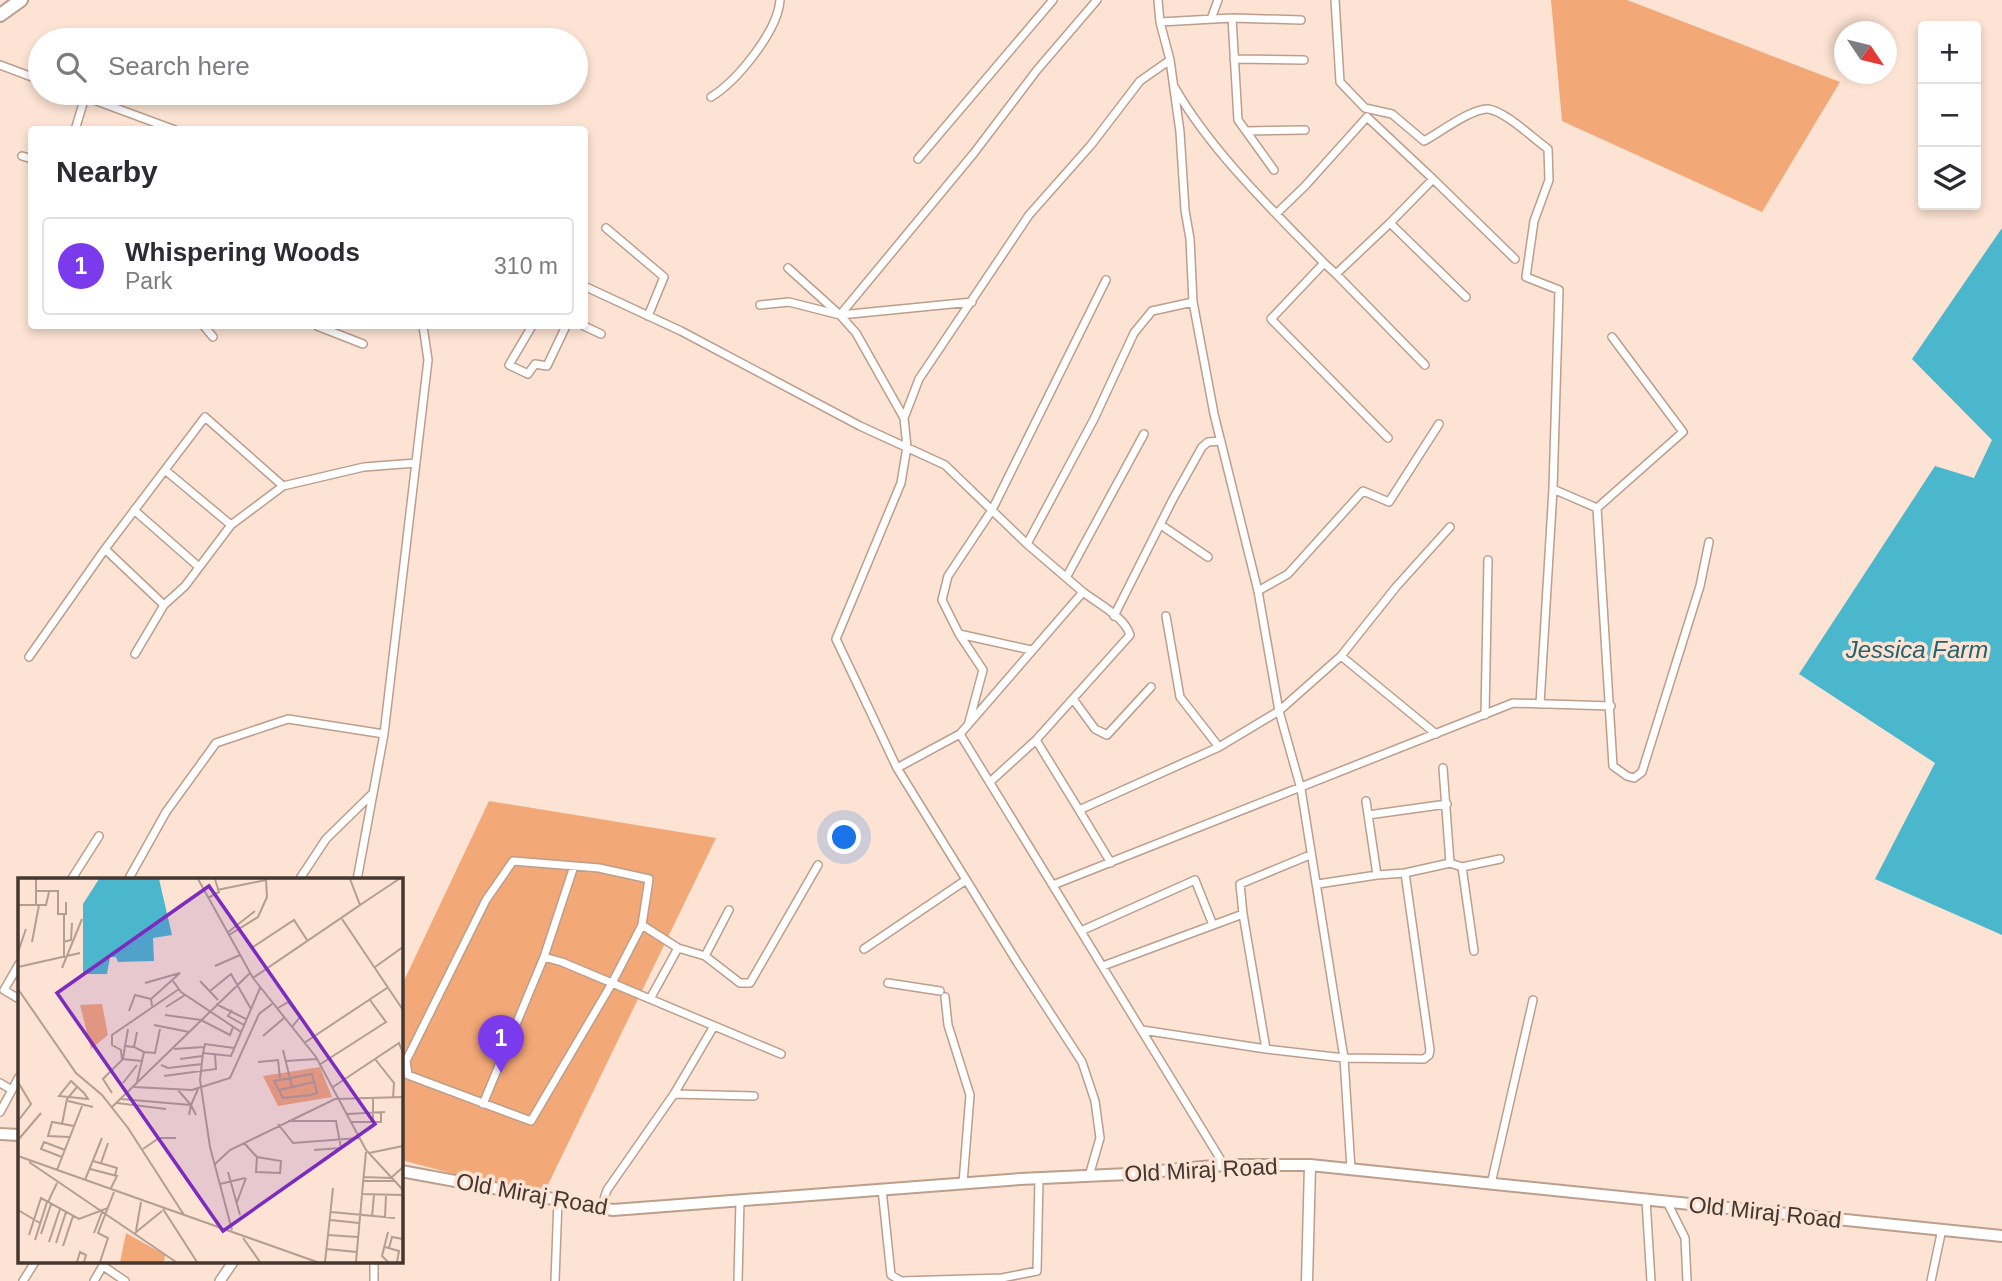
<!DOCTYPE html>
<html lang="en">
<head>
<meta charset="utf-8">
<style>
  :root { --surface:#fff; --page:#f2f2f3; --text:#2b2b33; --muted:#7c7c81; --line:#e1e1e2; --accent:#7c3aed }
  body { margin:0; font-family:Arial,sans-serif; background:var(--page); color:var(--text) }
  .controls { position:absolute; right:21px; top:21px; display:grid; overflow:hidden; border-radius:7px; box-shadow:0 4px 10px #0003 }
  .controls button { width:63px; height:63px; display:grid; place-items:center; padding:0; border:0; border-bottom:2px solid var(--line); background:var(--surface); color:var(--text); font:35px sans-serif }
  .compass { position:absolute; left:1834px; top:21px; width:63px; height:63px; border-radius:50%; background:var(--surface); box-shadow:0 4px 10px #0003; rotate:125deg }
  .you { position:absolute; left:845px; top:838px; width:24px; height:24px; margin:-18px; border:5px solid #fff; border-radius:50%; background:#1a73e8; box-shadow:0 0 0 10px #1a73e833 }
  .badge { display:grid; place-items:center; width:46px; height:46px; border-radius:50%; background:var(--accent); color:#fff; font-size:23px; font-weight:700 }
  .pin { position:absolute; translate:-50% -58px; filter:drop-shadow(0 2px 4px #0008) }
  .pin::after { content:''; position:absolute; top:37px; width:24px; height:21px; background:inherit; clip-path:polygon(0 0,100% 0,50% 100%) }
  .list { margin:0; padding:0; list-style:none }
  h2 { display:flex; justify-content:space-between; align-items:center; height:91px; margin:0; padding:0 28px; font-size:30px }
  h2 small { font-size:23px; font-weight:400; color:var(--muted) }
  .list li { display:grid; grid-template-columns:46px 1fr auto; gap:21px; align-items:center; box-sizing:border-box; height:98px; margin:0 14px 14px; padding:0 14px; border:2px solid var(--line); border-radius:7px }
  .list b { display:block; font-size:26px; white-space:nowrap }
  .list p { margin:0; font-size:23px; white-space:nowrap; color:var(--muted) }
  .list em { font-size:23px; font-style:normal; color:var(--muted) }
  .icon { flex:none; width:38px; height:38px; fill:none; stroke:currentColor; stroke-width:2; stroke-linecap:round; stroke-linejoin:round }
  .map { position:relative; flex:none; width:2002px; height:1281px; overflow:hidden }
  .search { position:absolute; background:var(--surface); box-shadow:0 4px 10px #0003; left:28px; top:28px; width:560px; height:77px; display:flex; align-items:center; gap:18px; box-sizing:border-box; padding:0 24px; border-radius:38px; color:var(--muted); font-size:26px }
  .panel { position:absolute; background:var(--surface); box-shadow:0 4px 10px #0003; left:28px; top:126px; width:560px; height:203px; border-radius:7px }
  .map>svg:first-child { display:block }
</style>
</head>
<body>
<div class="map">
<svg width="2002" height="1281" viewBox="0 0 2002 1281">
  <rect width="100%" height="100%" fill="#fce3d3"/>
  <path fill="#f3a877" d="M 1551,0 L 1627,0 L 1840,82 L 1762,212 L 1562,121 Z
    M 489,801 L 716,838 L 542,1197 L 401,1160 L 401,987 Z"/>
  <path fill="#4ab7cd" d="M 2002,228 L 2002,935 L 1875,879 L 1935,763 L 1799,674 L 1935,466 L 1974,478 L 1992,440 L 1912,359 Z"/>
  <g fill="none" stroke-linecap="round" stroke-linejoin="round">
    <g stroke="#bc9e8c" stroke-width="10">
      <path id="minor" d="M 1158,0 L 1160,22 L 1170,60 L 1180,132 L 1185,210 L 1190,239 L 1193,302 L 1214,414 L 1258,591 L 1279,711 L 1301,789 L 1344,1058 L 1351,1169
        M 1335,0 L 1340,82 L 1365,108 L 1392,114 L 1424,141 C 1439,133 1472,108 1488,109 C 1505,111 1534,139 1548,149 L 1549,180 L 1534,221 L 1526,277 L 1559,290 L 1553,489 L 1540,704
        M 1232,18 L 1238,120 L 1274,170
        M 1211,19 L 1218,0
        M 1160,22 L 1232,18 L 1301,20
        M 1234,59 L 1304,60
        M 0,65 L 40,80
        M 1175,88 C 1211,151 1274,212 1324,263 L 1271,319 L 1388,438
        M 75,93 L 175,130
        M 711,97 C 737,81 778,31 780,0
        M 75,130 L 85,97
        M 1246,131 L 1305,130
        M 22,156 L 32,159
        M 918,159 L 1053,0
        M 1276,214 L 1305,186 L 1367,117 L 1433,179
        M 1390,223 L 1433,179 L 1515,259
        M 606,228 L 664,277 L 648,316
        M 1324,263 L 1336,274 L 1390,223 L 1466,297
        M 788,268 L 840,315 L 972,302
        M 1336,274 L 1425,365
        M 584,286 L 681,331 L 860,426 L 945,465 L 1027,544 L 1083,592 L 960,734 L 1224,1165
        M 760,305 L 789,302 L 840,315 L 856,333 L 904,418
        M 840,315 L 974,153 L 1037,70 L 1097,0
        M 204,326 L 213,337
        M 317,326 L 363,344
        M 532,326 L 509,365 L 528,374 L 535,364 L 547,366 L 566,326
        M 584,326 L 601,334
        M 165,470 L 231,525
        M 283,486 L 205,417 L 105,549 L 164,605 L 185,586 L 231,525 L 283,486 L 364,467 L 416,463
        M 1553,489 L 1597,508 L 1683,432 L 1612,337
        M 1597,508 L 1613,766 L 1627,776 L 1634,778 L 1642,772 L 1700,586 L 1709,542
        M 134,510 L 199,567
        M 1161,525 L 1208,557
        M 1027,544 L 1094,419 L 1134,333 L 1152,311 L 1193,302
        M 1067,576 L 1144,434
        M 1258,591 L 1288,574 L 1363,491 L 1389,502 L 1439,424
        M 1114,616 L 1173,499 L 1202,447 L 1208,442 L 1221,441
        M 1166,616 L 1180,697 L 1219,747
        M 959,634 L 983,670 L 969,722
        M 1031,650 L 959,634 L 942,600 L 948,576 L 992,510 L 1106,280
        M 135,654 L 164,605
        M 1341,656 L 1436,734
        M 29,657 L 105,549
        M 1073,699 L 1095,729 L 1107,735 L 1151,687
        M 1485,715 L 1488,560
        M 1036,740 L 1079,810
        M 897,768 L 960,734
        M 1443,768 L 1450,863
        M 990,782 L 1036,740 L 1130,635 C 1125,617 1097,603 1083,592
        M 1366,801 L 1377,875
        M 1368,815 L 1447,804
        M 513,861 L 599,868 L 649,879 L 642,925 L 611,985 L 531,1121 L 408,1075 L 406,1061 L 486,900 Z
        M 1111,863 L 1079,810 L 1219,747 L 1279,711 L 1341,656 L 1396,587 L 1450,527
        M 1462,867 L 1474,951
        M 71,880 L 99,836
        M 128,880 L 166,812 L 216,743 L 288,719 L 384,734
        M 299,880 L 326,839 L 373,793
        M 357,880 L 384,734 L 428,360 L 423,326
        M 1318,884 L 1377,875 L 1405,873 L 1450,863 L 1462,867 L 1500,859
        M 1053,885 L 1513,703 L 1611,706
        M 1243,914 L 1266,1049
        M 642,925 L 678,948 L 705,956 L 740,983 L 750,983 L 818,865
        M 1081,931 L 1195,880 L 1213,925
        M 864,949 L 966,880
        M 705,956 L 729,910
        M 544,957 L 562,962 L 781,1054
        M 19,964 L 4,990 L 19,999
        M 1103,966 L 1243,914 L 1240,884 L 1310,855
        M 888,983 L 940,991
        M 945,997 L 948,1025 L 970,1095 L 963,1183
        M 650,999 L 678,948
        M 1142,1030 L 1266,1049 L 1344,1058 L 1424,1059 L 1429,1055 L 1430,1050 L 1405,873
        M 0,1083 L 12,1090
        M 674,1094 L 754,1096
        M 483,1104 L 544,957 L 574,866
        M 0,1112 L 19,1077
        M 1089,1176 L 1100,1138 L 1095,1101 L 1082,1062 L 1017,962 L 897,768 L 836,639 L 901,483 L 907,447 L 904,418 L 919,379 L 1029,215 L 1091,145 L 1140,81 L 1170,60
        M 1491,1184 L 1533,1000
        M 882,1189 L 891,1275 L 901,1281 L 1002,1278 L 1037,1271 L 1039,1178
        M 1646,1200 L 1651,1281
        M 1667,1202 L 1685,1238 L 1687,1281
        M 601,1208 L 607,1190 L 674,1094 L 714,1026
        M 103,1266 L 125,1281
        M 23,1281 L 35,1262
        M 94,1281 L 105,1262
        M 374,1281 L 374,1262
        M 555,1281 L 558,1200
        M 738,1281 L 740,1200
        M 1931,1281 L 1942,1229"/>
    </g>
    <g stroke="#bc9e8c" stroke-width="12">
      <path id="tertiary" d="M 220,1281 L 233,1262"/>
    </g>
    <g stroke="#bc9e8c" stroke-width="13">
      <path id="secondary" d="M 1307,1281 L 1310,1165"/>
    </g>
    <g stroke="#bc9e8c" stroke-width="14">
      <path id="primary" d="M 0,1134 L 19,1135
        M 401,1171 L 613,1210 L 1020,1179 L 1128,1174 L 1224,1165 L 1310,1165 L 2002,1236"/>
    </g>
    <g stroke="#bc9e8c" stroke-width="16">
      <path id="trunk" d="M 0,15 L 21,0"/>
    </g>
    <use href="#minor" stroke="#fff" stroke-width="7"/>
    <use href="#tertiary" stroke="#fff" stroke-width="9"/>
    <use href="#secondary" stroke="#fff" stroke-width="10"/>
    <use href="#primary" stroke="#fff" stroke-width="10"/>
    <use href="#trunk" stroke="#fff" stroke-width="12"/>
  </g>
  <g text-anchor="middle" stroke-width="7" stroke-linejoin="round" paint-order="stroke">
    <g font-size="23" fill="#443730" stroke="#fce3d3">
      <text transform="translate(1201 1170) rotate(-3)" y="8">Old Miraj Road</text>
      <text transform="translate(532 1194) rotate(10)" y="8">Old Miraj Road</text>
      <text transform="translate(1765 1212) rotate(6)" y="8">Old Miraj Road</text>
    </g>
    <g font-size="24" font-style="italic" fill="#26616d" stroke="#fce3d3">
      <text x="1917" y="658">Jessica Farm</text>
    </g>
  </g>
  <g transform="translate(18 878)">
    <rect width="385" height="385" fill="#fce3d3"/>
    <path d="M 84,126 L 90,157 L 73,171 L 62,127 ZM 302,189 L 314,219 L 260,228 L 245,198 ZM 108,355 L 147,377 L 146,384 L 102,384 Z" fill="#f3a877"/>
    <path d="M 81,1 L 141,1 L 154,57 L 135,60 L 136,83 L 100,84 L 98,79 L 92,79 L 89,96 L 65,96 L 65,26 Z" fill="#4ab7cd"/>
    <path fill="none" stroke="#b29e92" stroke-width="2" d="M 18,1 L 18,27M 180,1 L 235,100 L 298,179 L 348,272 L 385,312M 199,12 L 248,2M 18,13 L 40,13 L 40,36 L 48,36 L 48,24M 190,20 L 201,14 L 197,1M 0,27 L 28,27 L 31,14M 342,27 L 381,1M 46,36 L 46,78M 324,41 L 385,132M 209,55 L 237,33M 211,57 L 240,39 L 249,19 L 248,1M 14,64 L 21,27M 45,64 L 53,62 L 54,45M 235,69 L 276,42 L 289,62M 0,74 L 8,51M 197,88 L 222,77M 0,89 L 62,75M 357,89 L 385,69M 44,90 L 64,41M 235,100 L 342,27 L 332,1M 155,103 L 163,114 L 223,154M 182,103 L 200,122M 127,105 L 162,95 L 133,121M 0,111 L 58,195 L 84,217 L 110,250 L 166,337M 192,113 L 213,96 L 233,131M 198,126 L 228,141M 148,129 L 167,117M 260,130 L 270,124 L 282,139 L 274,149M 214,132 L 210,138 L 226,147M 111,133 L 117,117 L 133,121 L 134,128M 147,137 L 183,142 L 212,157 L 215,149M 136,147 L 171,154M 110,151 L 107,168 L 116,169M 119,154 L 116,169 L 126,174M 245,158 L 266,140M 286,165 L 369,110M 107,168 L 105,181 L 124,183M 156,171 L 186,169M 265,172 L 274,209M 185,175 L 187,166 L 216,170M 162,181 L 184,178M 357,181 L 376,205 L 375,220M 268,183 L 299,181M 240,184 L 260,182 L 262,200M 143,187 L 150,190 L 184,186M 301,187 L 368,144 L 352,122M 294,196 L 299,215 L 293,217 L 265,220 L 256,203 ZM 146,198 L 198,191 L 197,177M 53,203 L 66,215 L 70,221 L 41,218 ZM 0,204 L 13,226 L 0,243M 119,204 L 126,174 L 137,175 L 142,151M 105,205 L 119,187M 116,209 L 174,212 L 212,200 L 241,136 L 254,126M 315,209 L 381,165 L 385,175M 160,212 L 173,227 L 171,237M 261,212 L 296,204M 94,215 L 85,201 L 104,182 L 103,172 L 94,167 L 94,157 L 161,111M 355,220 L 355,244M 103,221 L 173,227M 50,223 L 75,229M 99,225 L 148,231M 94,229 L 232,95M 329,236 L 367,234M 178,237 L 173,227 L 180,211M 270,243 L 318,243 L 323,270 L 296,272M 333,244 L 363,244 L 363,234M 44,246 L 49,221 L 59,209M 260,246 L 275,265 L 341,260M 52,259 L 30,258 L 34,244 L 56,248M 0,262 L 23,235M 226,265 L 239,279 L 263,283 L 262,295 L 238,294 L 239,279M 125,271 L 141,260 L 158,260M 348,274 L 344,316 L 385,317M 351,275 L 385,268M 0,278 L 299,384M 44,279 L 23,271 L 26,264 L 47,272M 75,283 L 99,290 L 97,297M 11,284 L 158,384M 83,285 L 90,265M 197,286 L 212,272 L 317,221 L 385,219M 72,291 L 99,298 L 93,310M 39,292 L 64,228M 210,294 L 222,337M 345,299 L 373,300 L 385,289M 67,302 L 84,260M 345,303 L 376,303M 202,306 L 227,300M 30,324 L 39,305M 219,324 L 228,300M 145,331 L 179,384M 0,332 L 22,345M 313,334 L 377,340M 354,339 L 356,317M 367,339 L 368,317M 312,342 L 341,345M 214,352 L 192,269 L 182,202 L 185,175 L 213,178 L 242,110M 118,353 L 123,324M 370,354 L 364,378 L 370,384M 76,355 L 84,334M 117,355 L 144,333M 23,356 L 33,326M 11,357 L 23,320 L 61,341 L 90,330M 310,357 L 315,310M 225,360 L 242,384M 17,362 L 29,324M 31,364 L 42,331M 38,365 L 48,334M 45,368 L 55,338M 367,369 L 381,373 L 379,384M 371,370 L 374,359 L 385,361M 308,371 L 339,374M 59,384 L 62,374 L 68,377 L 66,384M 82,384 L 90,360 L 80,355 L 96,314M 307,384 L 310,357 L 340,359M 338,384 L 344,316"/>
    <path fill="#7b2cbf" fill-opacity="0.15" stroke="#7b2cbf" stroke-width="3.5" d="M 191,8 L 357,246 L 205,353 L 39,115 Z"/>
    <rect width="385" height="385" fill="none" stroke="#443730" stroke-width="3.5"/>
  </g>
</svg>
<div class="controls">
<button>+</button>
<button>−</button>
<button><svg class="icon" aria-label="layers" viewBox="0 0 24 24"><path d="M12 4l9 5-9 5-9-5zM3 14l9 5 9-5"/></svg></button>
</div>
<svg class="compass" viewBox="-18 -18 36 36"><path d="M0-13l5 13h-10z" fill="#e53935"/><path d="M0 13l5-13h-10z" fill="#7c7c81"/></svg>
<div class="you"></div>
<div class="pin badge" style="left:501px;top:1073px">1</div>
<div class="search"><svg class="icon" aria-label="search" viewBox="0 0 24 24"><circle cx="10" cy="10" r="6"/><path d="M15 15l6 6"/></svg>Search here</div>
<section class="panel">
<h2>Nearby<small></small></h2>
<ul class="list">
<li><span class="badge">1</span><div><b>Whispering Woods</b><p>Park</p></div><em>310 m</em></li>
</ul>
</section>
</div>
</body>
</html>
